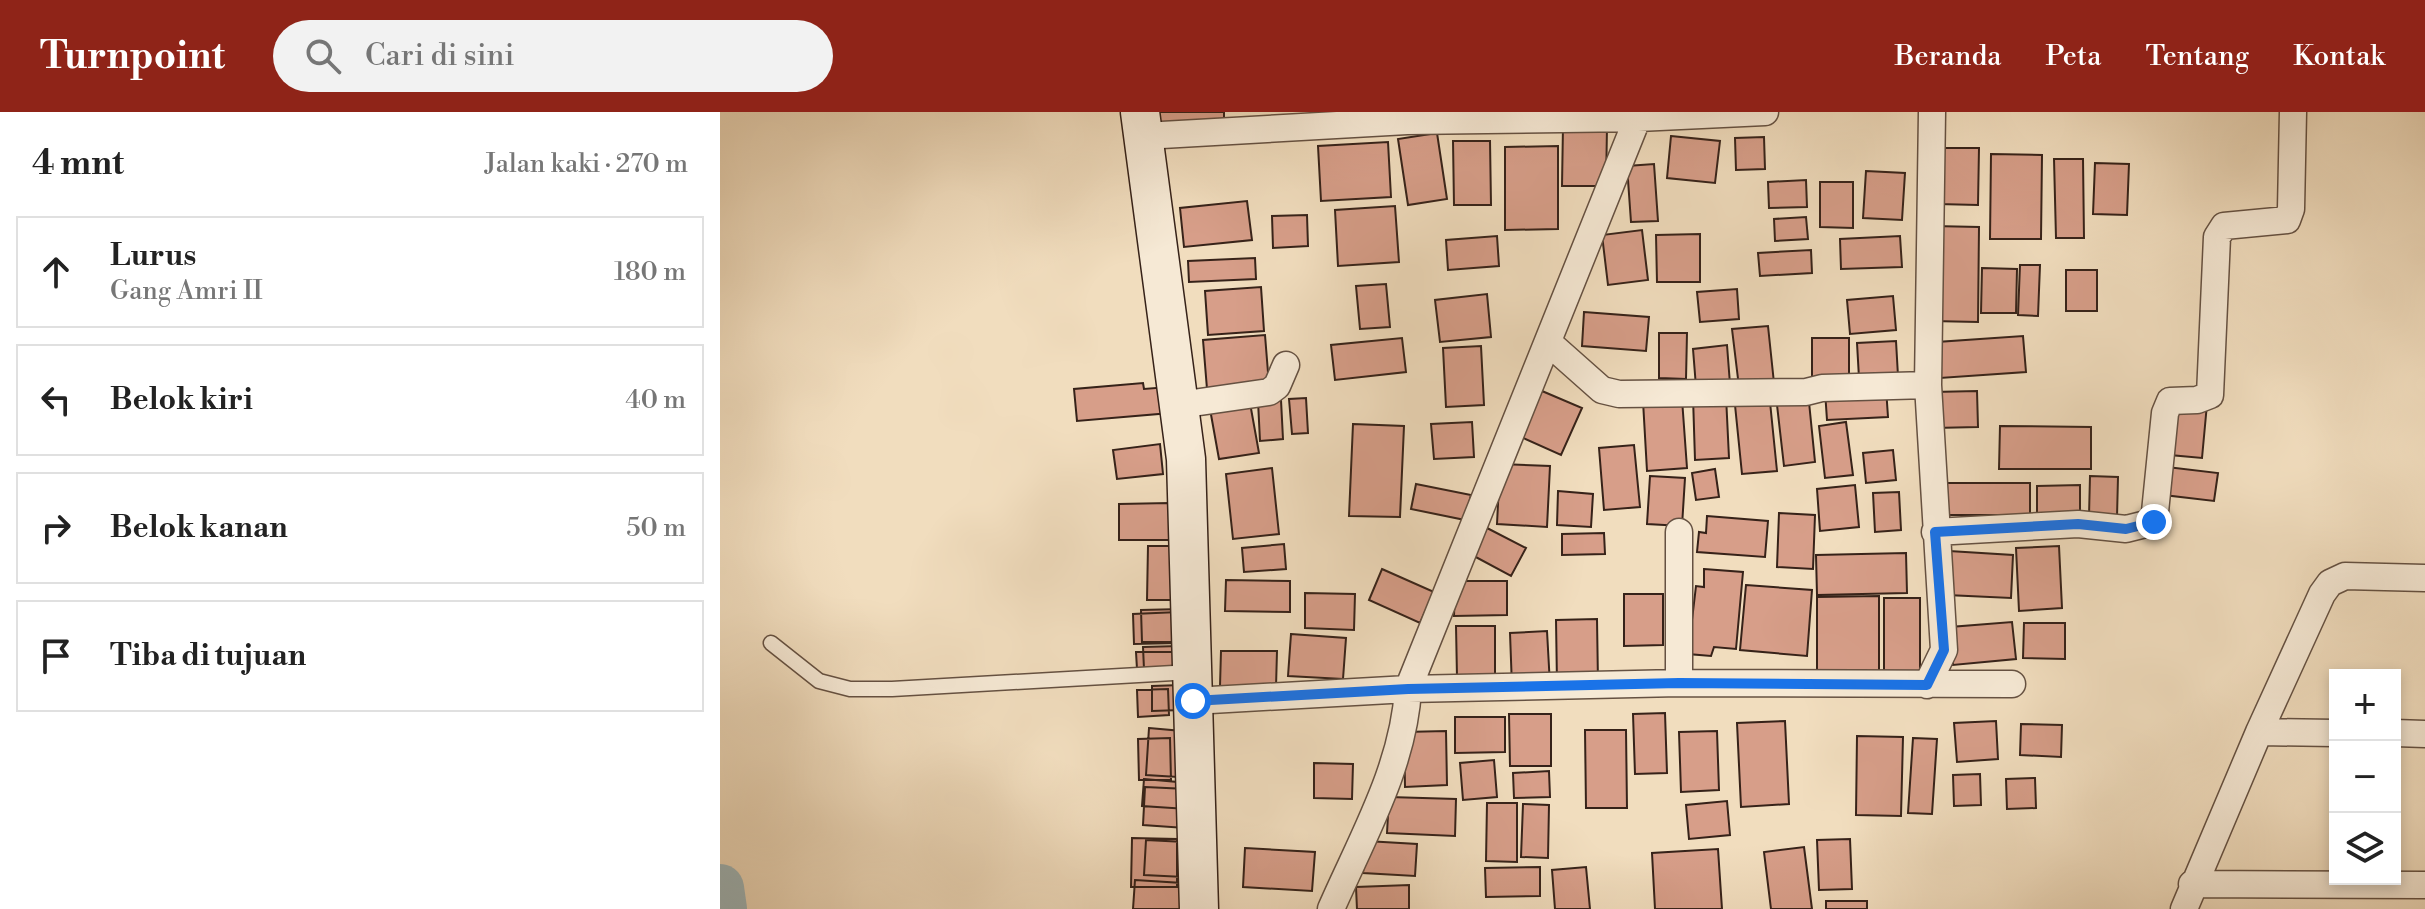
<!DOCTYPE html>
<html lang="id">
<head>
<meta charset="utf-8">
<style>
  :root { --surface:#fff; --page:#f2f2f2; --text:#222; --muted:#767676; --line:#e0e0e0; --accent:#8f2418 }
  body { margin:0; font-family:"Libre Bodoni",serif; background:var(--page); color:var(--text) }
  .controls { position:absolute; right:24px; bottom:24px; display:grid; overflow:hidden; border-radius:0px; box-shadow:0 4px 12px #0003 }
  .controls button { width:72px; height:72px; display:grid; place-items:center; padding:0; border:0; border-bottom:2px solid var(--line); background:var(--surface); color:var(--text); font:40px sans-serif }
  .stop { position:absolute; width:24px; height:24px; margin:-18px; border:6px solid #1a73e8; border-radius:50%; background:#fff }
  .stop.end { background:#1a73e8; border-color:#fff; box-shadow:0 2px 8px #0008 }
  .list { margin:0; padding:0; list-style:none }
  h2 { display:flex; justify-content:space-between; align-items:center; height:104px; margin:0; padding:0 32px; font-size:34px }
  h2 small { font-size:26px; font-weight:400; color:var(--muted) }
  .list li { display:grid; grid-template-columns:52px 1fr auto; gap:24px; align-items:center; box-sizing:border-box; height:112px; margin:0 16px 16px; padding:0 16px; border:2px solid var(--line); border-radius:0px }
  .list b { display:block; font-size:30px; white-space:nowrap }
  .list p { margin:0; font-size:26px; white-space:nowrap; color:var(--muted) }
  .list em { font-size:26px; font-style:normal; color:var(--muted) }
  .icon { flex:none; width:44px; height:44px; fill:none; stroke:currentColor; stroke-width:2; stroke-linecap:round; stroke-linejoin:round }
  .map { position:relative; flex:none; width:1705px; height:797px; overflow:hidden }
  header { display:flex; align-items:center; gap:48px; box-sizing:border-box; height:112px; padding:0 40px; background:var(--accent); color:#fff }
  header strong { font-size:38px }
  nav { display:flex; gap:44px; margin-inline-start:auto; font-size:28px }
  .search { width:560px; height:72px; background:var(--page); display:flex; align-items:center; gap:20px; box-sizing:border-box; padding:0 28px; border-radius:44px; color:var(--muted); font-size:30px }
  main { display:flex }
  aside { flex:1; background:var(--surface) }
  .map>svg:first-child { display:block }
</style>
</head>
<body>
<header>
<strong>Turnpoint</strong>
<div class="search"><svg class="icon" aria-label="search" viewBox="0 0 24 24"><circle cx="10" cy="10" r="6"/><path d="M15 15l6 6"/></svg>Cari di sini</div>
<nav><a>Beranda</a><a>Peta</a><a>Tentang</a><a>Kontak</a></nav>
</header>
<main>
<aside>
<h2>4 mnt<small>Jalan kaki · 270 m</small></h2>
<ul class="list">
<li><svg class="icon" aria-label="ahead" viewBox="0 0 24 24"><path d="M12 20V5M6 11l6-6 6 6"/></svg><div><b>Lurus</b><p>Gang Amri II</p></div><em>180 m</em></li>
<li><svg class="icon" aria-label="left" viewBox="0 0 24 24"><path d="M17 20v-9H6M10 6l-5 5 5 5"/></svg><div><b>Belok kiri</b></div><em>40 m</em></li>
<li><svg class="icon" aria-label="right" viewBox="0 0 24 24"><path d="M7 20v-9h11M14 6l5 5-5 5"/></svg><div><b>Belok kanan</b></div><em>50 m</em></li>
<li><svg class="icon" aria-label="arrive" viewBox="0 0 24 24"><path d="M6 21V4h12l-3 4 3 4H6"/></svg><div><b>Tiba di tujuan</b></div></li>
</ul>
</aside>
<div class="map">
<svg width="1705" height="797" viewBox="0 0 1705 797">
  <rect width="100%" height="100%" fill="#f1ddbe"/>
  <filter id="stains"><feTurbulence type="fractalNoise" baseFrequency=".0025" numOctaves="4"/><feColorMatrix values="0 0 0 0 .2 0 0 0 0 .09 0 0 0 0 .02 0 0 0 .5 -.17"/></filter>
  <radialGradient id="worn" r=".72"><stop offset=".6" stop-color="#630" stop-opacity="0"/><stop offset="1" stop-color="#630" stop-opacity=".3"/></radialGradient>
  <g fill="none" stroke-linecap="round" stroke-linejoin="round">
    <path stroke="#a0b9bd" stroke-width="48" d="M 0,776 L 3,797"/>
  </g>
  <path fill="#d79e89" stroke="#362219" stroke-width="2" d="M 438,0 L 504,0 L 504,15 L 439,18 Z
    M 843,14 L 887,15 L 886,74 L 842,74 Z
    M 717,21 L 727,87 L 688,93 L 678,27 Z
    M 951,24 L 1000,29 L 995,71 L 947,66 Z
    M 1044,25 L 1045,57 L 1016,58 L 1015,26 Z
    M 733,29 L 770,29 L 771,93 L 734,93 Z
    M 668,30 L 671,85 L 601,89 L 598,34 Z
    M 838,34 L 838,117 L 785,118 L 785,35 Z
    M 1219,36 L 1259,36 L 1258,93 L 1218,92 Z
    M 1271,42 L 1322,43 L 1321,127 L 1270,127 Z
    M 1334,47 L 1363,47 L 1364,126 L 1336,126 Z
    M 1375,51 L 1409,52 L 1407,103 L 1373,102 Z
    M 934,52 L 938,109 L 911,110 L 907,54 Z
    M 1146,59 L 1185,61 L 1182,108 L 1143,106 Z
    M 1086,68 L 1087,95 L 1049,96 L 1048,70 Z
    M 1100,70 L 1133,70 L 1133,116 L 1100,115 Z
    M 527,89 L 532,128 L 464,135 L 460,96 Z
    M 675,94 L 679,150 L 618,154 L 615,98 Z
    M 587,103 L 588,134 L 553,136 L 552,104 Z
    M 1086,105 L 1088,127 L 1055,129 L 1054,107 Z
    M 1213,114 L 1259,115 L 1258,210 L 1212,209 Z
    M 922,118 L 928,168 L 888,173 L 882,123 Z
    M 980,122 L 980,170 L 937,170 L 936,123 Z
    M 777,124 L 779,154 L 728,158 L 726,128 Z
    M 1180,124 L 1182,155 L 1121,157 L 1120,127 Z
    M 1091,138 L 1092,161 L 1040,164 L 1038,141 Z
    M 535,146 L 536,167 L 469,170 L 468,149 Z
    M 1300,153 L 1320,153 L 1318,204 L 1298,203 Z
    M 1262,156 L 1297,157 L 1296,201 L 1261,201 Z
    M 1346,158 L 1377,158 L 1377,199 L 1346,199 Z
    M 666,172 L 670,215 L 640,217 L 636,174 Z
    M 541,175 L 544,219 L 488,223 L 485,179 Z
    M 1017,177 L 1019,207 L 980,210 L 977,180 Z
    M 767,182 L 771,225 L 720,230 L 715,188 Z
    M 1173,184 L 1176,218 L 1130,222 L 1127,188 Z
    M 864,200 L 929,205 L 926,239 L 862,234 Z
    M 1048,214 L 1054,271 L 1019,275 L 1012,217 Z
    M 939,221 L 967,221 L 966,267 L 939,266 Z
    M 545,223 L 549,273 L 487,277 L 483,228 Z
    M 1303,224 L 1306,260 L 1220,266 L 1217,230 Z
    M 682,226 L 686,260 L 615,268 L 611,233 Z
    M 1092,226 L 1129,226 L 1129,268 L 1092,268 Z
    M 1176,229 L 1178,264 L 1139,266 L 1137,231 Z
    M 1007,233 L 1010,272 L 976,275 L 973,237 Z
    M 761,234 L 764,293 L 726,295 L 723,236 Z
    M 423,271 L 424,277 L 448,275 L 450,301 L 357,309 L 354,277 Z
    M 1166,276 L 1168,305 L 1107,308 L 1105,279 Z
    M 822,279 L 862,296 L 841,343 L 801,325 Z
    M 1257,279 L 1258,315 L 1214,316 L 1213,280 Z
    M 1006,284 L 1009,346 L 975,348 L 973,285 Z
    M 586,286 L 588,321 L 572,322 L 569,287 Z
    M 962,287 L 967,356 L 927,359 L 923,289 Z
    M 561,288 L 563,327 L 540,329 L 538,289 Z
    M 1455,289 L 1487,292 L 1482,346 L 1450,343 Z
    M 1050,290 L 1057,359 L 1022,362 L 1015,293 Z
    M 1089,290 L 1095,350 L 1064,354 L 1057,293 Z
    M 530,291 L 539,341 L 499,347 L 490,297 Z
    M 752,310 L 754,345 L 714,347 L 711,312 Z
    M 1126,310 L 1133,363 L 1105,366 L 1099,314 Z
    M 633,312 L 684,314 L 680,405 L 629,404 Z
    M 1280,314 L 1371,315 L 1371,357 L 1279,357 Z
    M 440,332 L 443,362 L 397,367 L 393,338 Z
    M 914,333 L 920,395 L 884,398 L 879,336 Z
    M 1173,338 L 1176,368 L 1146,371 L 1143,341 Z
    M 780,352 L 830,354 L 827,415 L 777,412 Z
    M 1447,355 L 1498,361 L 1494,389 L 1444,383 Z
    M 552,356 L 559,422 L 513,427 L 506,362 Z
    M 995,357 L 999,385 L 976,388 L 972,361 Z
    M 930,364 L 965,366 L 962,414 L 927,412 Z
    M 1370,364 L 1398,365 L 1397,405 L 1369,404 Z
    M 1220,371 L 1310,371 L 1310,403 L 1220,403 Z
    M 696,372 L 751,383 L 745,408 L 691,397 Z
    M 1135,373 L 1139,415 L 1100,419 L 1097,377 Z
    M 1360,373 L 1360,402 L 1317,403 L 1317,374 Z
    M 838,379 L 873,382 L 871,415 L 837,413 Z
    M 1179,380 L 1181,418 L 1155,420 L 1153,381 Z
    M 449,391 L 450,428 L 399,428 L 399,392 Z
    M 1059,401 L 1095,403 L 1093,457 L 1057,455 Z
    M 987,404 L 1048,409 L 1045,445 L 977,440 L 979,420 L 986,421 Z
    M 767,416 L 806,436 L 791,464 L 752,443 Z
    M 884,421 L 885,442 L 842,443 L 842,422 Z
    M 564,432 L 566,457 L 524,460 L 522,436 Z
    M 428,434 L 462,434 L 462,488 L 427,488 Z
    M 1339,434 L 1342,496 L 1299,499 L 1296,436 Z
    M 1229,439 L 1293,443 L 1291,486 L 1227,483 Z
    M 1186,441 L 1187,481 L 1097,483 L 1096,443 Z
    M 662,457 L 714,480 L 700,511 L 649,488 Z
    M 984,457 L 1023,460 L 1016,537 L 994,535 L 991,544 L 968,542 L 976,474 L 984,475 Z
    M 506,468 L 570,469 L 570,500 L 505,499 Z
    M 735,469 L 787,469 L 787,503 L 734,504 Z
    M 1026,473 L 1092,478 L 1087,544 L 1020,538 Z
    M 585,481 L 635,482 L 634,518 L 585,516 Z
    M 904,482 L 943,482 L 943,533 L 904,534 Z
    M 1159,484 L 1159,559 L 1097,559 L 1097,485 Z
    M 1164,486 L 1200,486 L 1200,559 L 1164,559 Z
    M 462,497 L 463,530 L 422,530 L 421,498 Z
    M 459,500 L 459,531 L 414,532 L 413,502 Z
    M 877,507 L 878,571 L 837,572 L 836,508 Z
    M 1292,510 L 1296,547 L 1233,553 L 1230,515 Z
    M 1304,511 L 1345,511 L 1345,547 L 1303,546 Z
    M 736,514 L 775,514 L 775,564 L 737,565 Z
    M 827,519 L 830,573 L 792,575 L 790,521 Z
    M 571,522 L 626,526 L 623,567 L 568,564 Z
    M 459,534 L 460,557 L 424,557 L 423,535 Z
    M 501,539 L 557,539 L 556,575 L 500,574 Z
    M 416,540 L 458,540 L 458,556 L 417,557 Z
    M 461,573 L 461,598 L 432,599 L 432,574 Z
    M 448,577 L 449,603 L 418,605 L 417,578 Z
    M 945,601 L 947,661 L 915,662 L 913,602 Z
    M 789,602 L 831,602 L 831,654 L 790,654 Z
    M 735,605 L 785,605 L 785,640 L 735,641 Z
    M 1065,609 L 1069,692 L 1021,695 L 1017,611 Z
    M 1276,609 L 1278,647 L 1237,650 L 1234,611 Z
    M 1301,612 L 1342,613 L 1341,645 L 1300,643 Z
    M 429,616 L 462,619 L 458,665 L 426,663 Z
    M 865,618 L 906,618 L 907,696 L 866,696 Z
    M 726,619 L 727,673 L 685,675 L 684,620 Z
    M 997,619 L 999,678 L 961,680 L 959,620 Z
    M 1137,624 L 1183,625 L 1181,704 L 1136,703 Z
    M 450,626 L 451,668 L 419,668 L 418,627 Z
    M 1193,626 L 1217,627 L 1212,702 L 1188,701 Z
    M 774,648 L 777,685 L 743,688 L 740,651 Z
    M 594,651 L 633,652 L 632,687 L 594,686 Z
    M 829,659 L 830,685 L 794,686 L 793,661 Z
    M 1260,662 L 1261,693 L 1234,694 L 1233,663 Z
    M 1315,666 L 1316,696 L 1287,697 L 1286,667 Z
    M 424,667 L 469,671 L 467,697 L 422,694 Z
    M 425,675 L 467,677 L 465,716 L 423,713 Z
    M 669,685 L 736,687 L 735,724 L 667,721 Z
    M 1007,689 L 1010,723 L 969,727 L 966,693 Z
    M 767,691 L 797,691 L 797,750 L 766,749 Z
    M 803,692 L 829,693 L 828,746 L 801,745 Z
    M 412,726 L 457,727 L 457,775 L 411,775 Z
    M 1130,727 L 1132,777 L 1099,778 L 1097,728 Z
    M 426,728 L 465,730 L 464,765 L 424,763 Z
    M 646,729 L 697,732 L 695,764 L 643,761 Z
    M 1084,735 L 1092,797 L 1051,797 L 1044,740 Z
    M 525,736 L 595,740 L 592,779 L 523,775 Z
    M 998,737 L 1002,797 L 935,797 L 932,741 Z
    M 820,755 L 820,784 L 766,785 L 765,756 Z
    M 866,755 L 870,797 L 835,797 L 832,758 Z
    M 415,768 L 462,771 L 460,797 L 413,797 Z
    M 689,773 L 689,797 L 637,797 L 636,775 Z
    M 1106,789 L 1147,789 L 1147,797 L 1106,797 Z"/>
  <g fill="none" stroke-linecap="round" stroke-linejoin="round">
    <g stroke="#655142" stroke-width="17">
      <path id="lane" d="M 51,531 L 99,569 L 130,577 L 172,577 L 471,560"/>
    </g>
    <g stroke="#655142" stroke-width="29">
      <path id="street" d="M 424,24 L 687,9 L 918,6 L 1045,0
        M 829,231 L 882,278 L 899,282 L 1086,280 L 1102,276 L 1208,273
        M 459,293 L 549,280 L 557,274 L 566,253
        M 1215,420 L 1358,412 L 1406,417 L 1434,410 L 1445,301 L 1450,289 L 1477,288 L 1490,283 L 1497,125 L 1504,114 L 1567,108 L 1571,97 L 1573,0
        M 959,571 L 959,420
        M 1207,573 L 1224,538 L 1208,273 L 1212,0
        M 473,589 L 688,577 L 959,571 L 1292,572
        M 1539,620 L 1615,621
        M 1675,621 L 1705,622
        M 1472,772 L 1705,773
        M 611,797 C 641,728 684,654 688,577 L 920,0
        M 1464,797 L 1539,620 L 1602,482 L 1610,471 L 1625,464 L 1705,466"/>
    </g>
    <g stroke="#362219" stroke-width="41">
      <path id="secondary" d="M 420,0 L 466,347 L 479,797"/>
    </g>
    <use href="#lane" stroke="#f6e9d5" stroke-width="14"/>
    <use href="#street" stroke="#f6e9d5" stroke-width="26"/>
    <use href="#secondary" stroke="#f6e9d5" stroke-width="38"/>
  </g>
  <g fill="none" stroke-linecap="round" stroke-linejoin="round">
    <path stroke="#1a73e8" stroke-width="10" d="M 473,589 L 688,577 L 959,571 L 1207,573 L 1224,538 L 1215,420 L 1358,412 L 1406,417 L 1434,410"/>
  </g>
  <rect width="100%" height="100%" filter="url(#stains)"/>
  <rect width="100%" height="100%" fill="url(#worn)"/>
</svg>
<div class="controls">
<button>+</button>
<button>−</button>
<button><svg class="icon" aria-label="layers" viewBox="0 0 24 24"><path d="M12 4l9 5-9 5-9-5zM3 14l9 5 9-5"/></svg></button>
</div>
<div class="stop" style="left:473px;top:589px"></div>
<div class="stop end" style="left:1434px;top:410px"></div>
</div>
</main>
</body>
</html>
